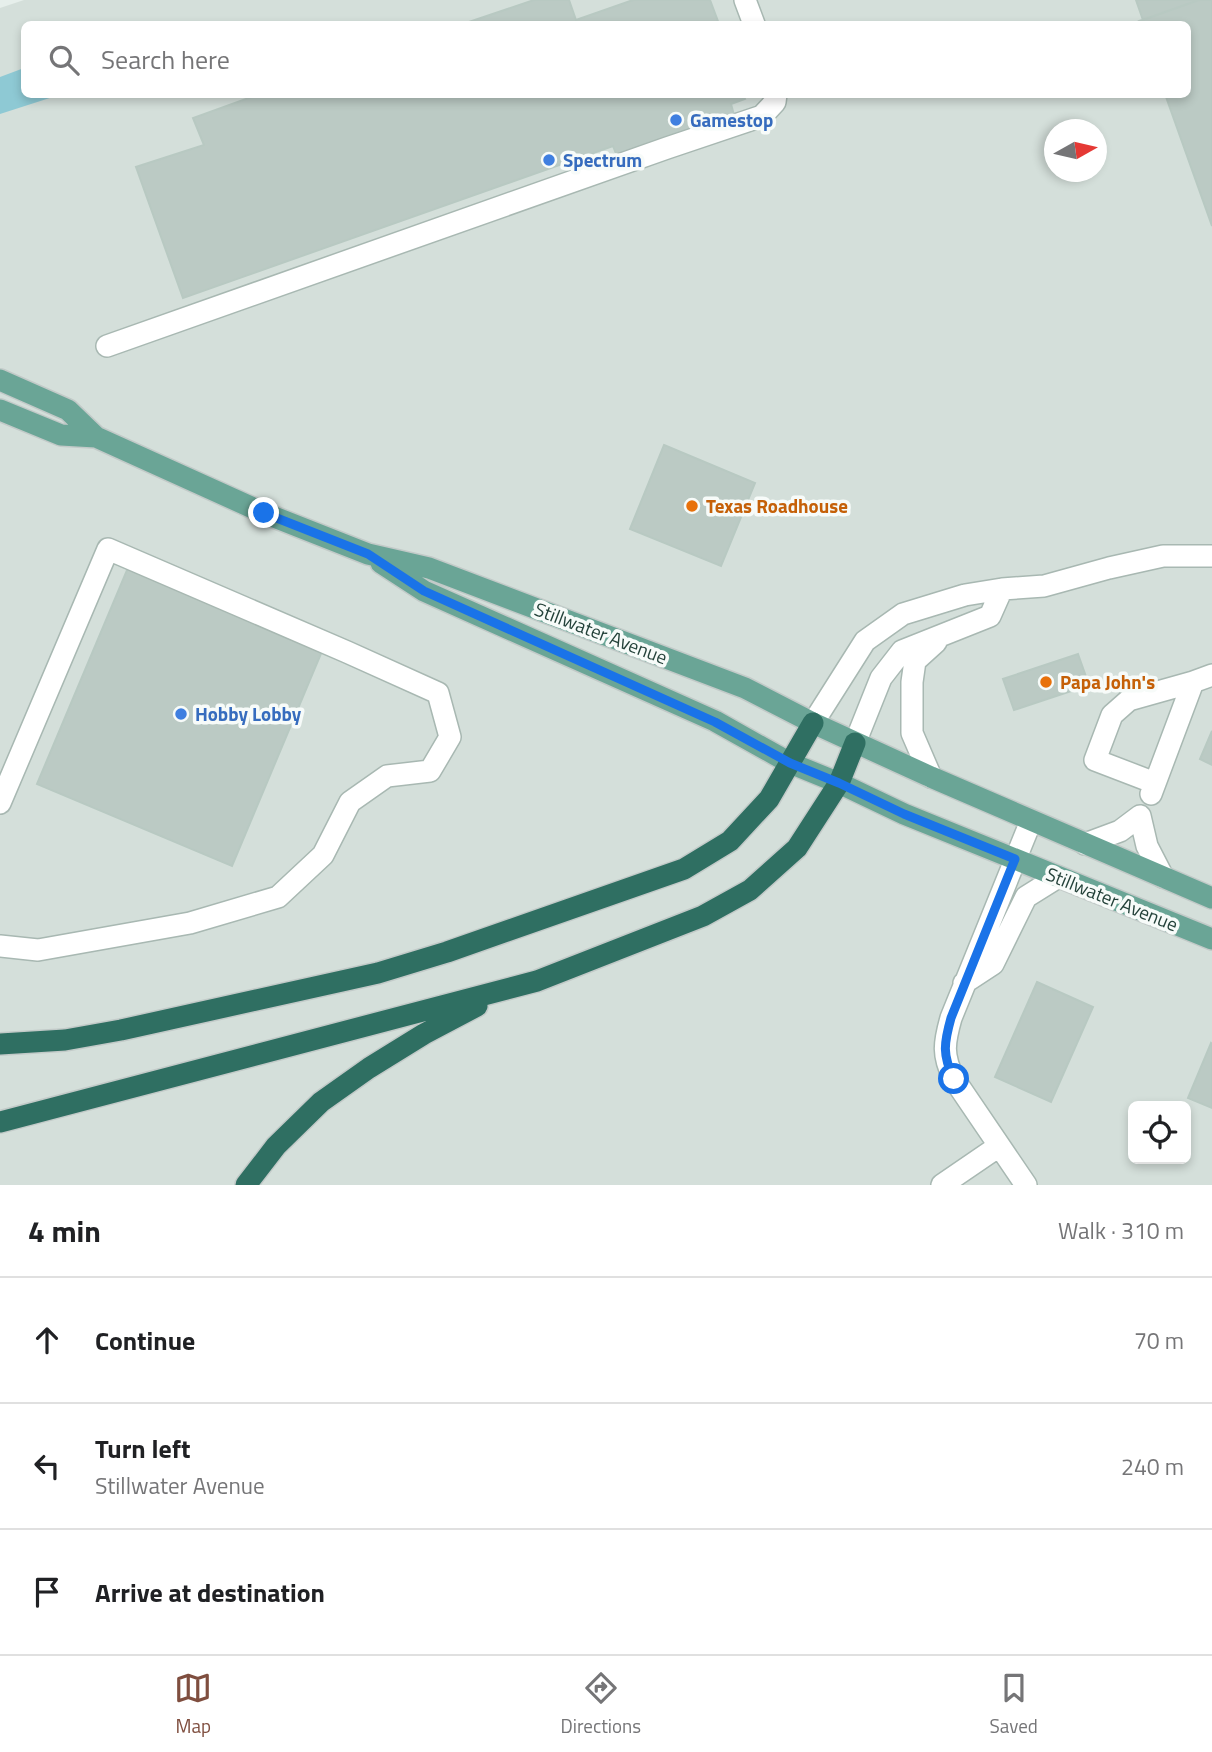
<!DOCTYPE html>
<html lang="en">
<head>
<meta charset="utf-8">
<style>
  :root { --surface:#fff; --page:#f2f2f2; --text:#202124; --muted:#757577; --line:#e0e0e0; --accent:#7f4e3f }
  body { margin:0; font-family:"Titillium Web",sans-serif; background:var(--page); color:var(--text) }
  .controls { position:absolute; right:21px; bottom:21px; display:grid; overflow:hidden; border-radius:10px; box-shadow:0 4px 10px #0003 }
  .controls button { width:63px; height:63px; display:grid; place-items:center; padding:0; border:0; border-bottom:2px solid var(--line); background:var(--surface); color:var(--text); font:35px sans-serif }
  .compass { position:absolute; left:1044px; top:119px; width:63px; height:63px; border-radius:50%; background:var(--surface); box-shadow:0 4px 10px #0003; rotate:82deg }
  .stop { position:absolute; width:21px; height:21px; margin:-16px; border:5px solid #1a73e8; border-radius:50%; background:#fff }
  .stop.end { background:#1a73e8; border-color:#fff; box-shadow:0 2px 7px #0008 }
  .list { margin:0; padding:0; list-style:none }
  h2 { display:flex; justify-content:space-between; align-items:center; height:91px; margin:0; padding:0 28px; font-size:30px }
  h2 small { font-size:23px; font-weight:400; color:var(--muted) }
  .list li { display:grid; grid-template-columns:46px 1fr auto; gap:21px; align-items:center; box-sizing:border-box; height:126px; padding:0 28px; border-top:2px solid var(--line) }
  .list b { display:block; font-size:26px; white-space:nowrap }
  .list p { margin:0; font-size:23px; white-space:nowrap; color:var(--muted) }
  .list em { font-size:23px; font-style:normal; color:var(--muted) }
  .icon { flex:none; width:38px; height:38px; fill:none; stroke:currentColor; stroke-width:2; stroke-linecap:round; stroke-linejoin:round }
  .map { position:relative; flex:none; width:1212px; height:1185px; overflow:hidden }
  .search { position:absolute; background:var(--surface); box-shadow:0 4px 10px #0003; left:21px; right:21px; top:21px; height:77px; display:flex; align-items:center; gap:18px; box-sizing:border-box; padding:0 24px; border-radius:10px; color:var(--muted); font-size:26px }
  .sheet { height:469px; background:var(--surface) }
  nav { display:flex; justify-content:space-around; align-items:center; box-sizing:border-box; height:98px; border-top:2px solid var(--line); background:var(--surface); font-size:19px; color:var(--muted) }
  nav a { display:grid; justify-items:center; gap:4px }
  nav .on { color:var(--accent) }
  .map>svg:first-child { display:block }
</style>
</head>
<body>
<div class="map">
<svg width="1212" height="1185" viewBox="0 0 1212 1185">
  <rect width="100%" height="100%" fill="#e6efeb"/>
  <path fill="#d4dfda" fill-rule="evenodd" d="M 24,0 L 1212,0 L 1212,1185 L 0,1185 L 0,8 ZM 24,24 L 1188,24 L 1188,94 L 24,94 ZM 1054,130 L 1096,130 L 1096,172 L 1054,172 ZM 1133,1106 L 1186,1106 L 1186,1159 L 1133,1159 Z"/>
  <path fill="#8ec9d4" d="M 24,68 L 24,94 L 59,95 L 0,114 L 0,77 Z"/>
  <path fill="#bbcac4" stroke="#b8c9c2" stroke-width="2" d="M 534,0 L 569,0 L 576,20 L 633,0 L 710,0 L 719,24 L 463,24 Z
    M 1136,0 L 1199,0 L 1143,20 Z
    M 1199,0 L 1212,0 L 1212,226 L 1165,94 L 1188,94 L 1188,24 L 1141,24 L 1139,21 Z
    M 260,94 L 743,94 L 745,99 L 731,104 L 734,115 L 617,156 L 613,146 L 183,298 L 136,167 L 204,145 L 193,118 Z
    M 664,445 L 755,483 L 721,566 L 630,529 Z
    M 130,563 L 325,644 L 232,866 L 37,784 Z
    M 1078,654 L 1089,685 L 1014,710 L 1003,679 Z
    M 1212,731 L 1212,765 L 1200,759 Z
    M 1037,982 L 1093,1007 L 1051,1102 L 995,1077 Z
    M 1211,1043 L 1212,1044 L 1212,1108 L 1188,1098 Z"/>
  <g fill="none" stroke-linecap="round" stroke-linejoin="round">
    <g stroke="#a8b8b2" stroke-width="24">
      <path id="minor" d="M 745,0 L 754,24
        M 107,346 L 667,148 L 762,116 L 775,102 L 776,94
        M 813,723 L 865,641 L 903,614 L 965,595 L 1002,589 L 1044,586 L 1109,568 L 1163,556 L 1212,556
        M 855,743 L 881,678 L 902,651 L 990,616 L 1002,589
        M 931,777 L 912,733 L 912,682 L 915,661 L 936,642
        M 1155,783 L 1095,760 L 1112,715 L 1129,700 L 1193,682
        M 1151,794 L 1193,682 L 1212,675
        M 0,803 L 108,549 L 347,652 L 438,693 L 450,737 L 430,771 L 387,776 L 350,802 L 323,855 L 278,897 L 190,923 L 38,950 L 0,946
        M 1085,844 L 1120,831 L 1140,816 L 1147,846 L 1163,877
        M 964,983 L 993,964 L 1026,897 L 1058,877
        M 942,1185 L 999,1146
        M 1026,1185 L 954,1079 C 942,1055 944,1043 951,1018 L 1031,821"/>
    </g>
    <g stroke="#c2cac8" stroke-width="24">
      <path id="major" d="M 0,380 L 68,410 L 96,437 L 264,513 L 368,554 L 429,568 L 745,688 L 813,723 L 931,777 L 1212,898
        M 0,410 L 61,435 L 96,437
        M 381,563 L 424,591 L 715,721 L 790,763 L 839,783 L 904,814 L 1212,939"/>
    </g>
    <g stroke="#c2cac8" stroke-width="24">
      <path id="highway" d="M 0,1044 L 65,1040 L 121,1030 L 378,973 L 447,952 L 684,869 L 730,841 L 769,799 L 813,723
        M 0,1122 L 537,981 L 703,916 L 750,890 L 797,848 L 839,783 L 855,743
        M 246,1185 L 276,1146 L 321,1102 L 369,1068 L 424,1034 L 477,1006"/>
    </g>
    <use href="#minor" stroke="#fff" stroke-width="21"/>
    <use href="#major" stroke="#6aa596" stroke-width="21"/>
    <use href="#highway" stroke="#2f6f62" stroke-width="21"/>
  </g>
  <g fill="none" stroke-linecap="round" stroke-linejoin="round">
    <path stroke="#1a73e8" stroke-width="9" d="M 264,513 L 368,554 L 424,591 L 715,722 L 790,763 L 839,783 L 904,814 L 1015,859 L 951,1018 C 944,1043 942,1055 954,1079"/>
  </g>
  <g fill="#3f7fe0" stroke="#f7fbf9" stroke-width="2.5">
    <circle cx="676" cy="120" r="7"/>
    <circle cx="549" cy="160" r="7"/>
    <circle cx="181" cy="714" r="7"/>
  </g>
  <g fill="#e8710a" stroke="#f7fbf9" stroke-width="2.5">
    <circle cx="692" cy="506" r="7"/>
    <circle cx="1046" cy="682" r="7"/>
  </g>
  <g text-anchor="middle" stroke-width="7" stroke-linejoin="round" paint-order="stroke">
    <g font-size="19" font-weight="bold" fill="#366cbe" stroke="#f7fbf9" text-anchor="start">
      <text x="690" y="127">Gamestop</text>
      <text x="563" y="167">Spectrum</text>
      <text x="195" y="721">Hobby Lobby</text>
    </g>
    <g font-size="19" font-weight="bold" fill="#c56008" stroke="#f7fbf9" text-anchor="start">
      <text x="706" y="513">Texas Roadhouse</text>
      <text x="1060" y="689">Papa John's</text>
    </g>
    <g font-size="19" fill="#24423a" stroke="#f7fbf9">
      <text transform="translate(601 633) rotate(21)" y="7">Stillwater Avenue</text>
      <text transform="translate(1112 899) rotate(22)" y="7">Stillwater Avenue</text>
    </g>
  </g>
</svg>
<div class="controls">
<button><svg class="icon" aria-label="locate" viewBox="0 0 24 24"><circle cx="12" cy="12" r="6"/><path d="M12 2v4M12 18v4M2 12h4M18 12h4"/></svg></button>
</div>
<svg class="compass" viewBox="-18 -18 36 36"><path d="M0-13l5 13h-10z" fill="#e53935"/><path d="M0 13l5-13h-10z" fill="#757577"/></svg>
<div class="stop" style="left:954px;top:1079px"></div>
<div class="stop end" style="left:264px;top:513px"></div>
<div class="search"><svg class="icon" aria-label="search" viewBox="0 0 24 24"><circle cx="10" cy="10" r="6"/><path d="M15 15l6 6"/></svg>Search here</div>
</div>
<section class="sheet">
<h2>4 min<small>Walk · 310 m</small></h2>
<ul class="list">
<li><svg class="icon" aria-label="ahead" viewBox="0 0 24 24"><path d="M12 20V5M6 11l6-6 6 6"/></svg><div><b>Continue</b></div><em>70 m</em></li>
<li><svg class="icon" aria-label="left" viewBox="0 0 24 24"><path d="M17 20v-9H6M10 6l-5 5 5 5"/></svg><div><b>Turn left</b><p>Stillwater Avenue</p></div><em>240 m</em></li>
<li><svg class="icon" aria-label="arrive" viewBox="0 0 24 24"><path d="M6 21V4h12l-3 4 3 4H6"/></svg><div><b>Arrive at destination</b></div></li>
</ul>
</section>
<nav>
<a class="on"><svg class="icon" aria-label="map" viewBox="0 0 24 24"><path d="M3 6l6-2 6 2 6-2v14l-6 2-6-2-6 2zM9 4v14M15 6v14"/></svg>Map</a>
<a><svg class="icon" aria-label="directions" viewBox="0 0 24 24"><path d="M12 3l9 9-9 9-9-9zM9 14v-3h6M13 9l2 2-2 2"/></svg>Directions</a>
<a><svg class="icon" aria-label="saved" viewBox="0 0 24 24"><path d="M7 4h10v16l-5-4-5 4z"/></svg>Saved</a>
</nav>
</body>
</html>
